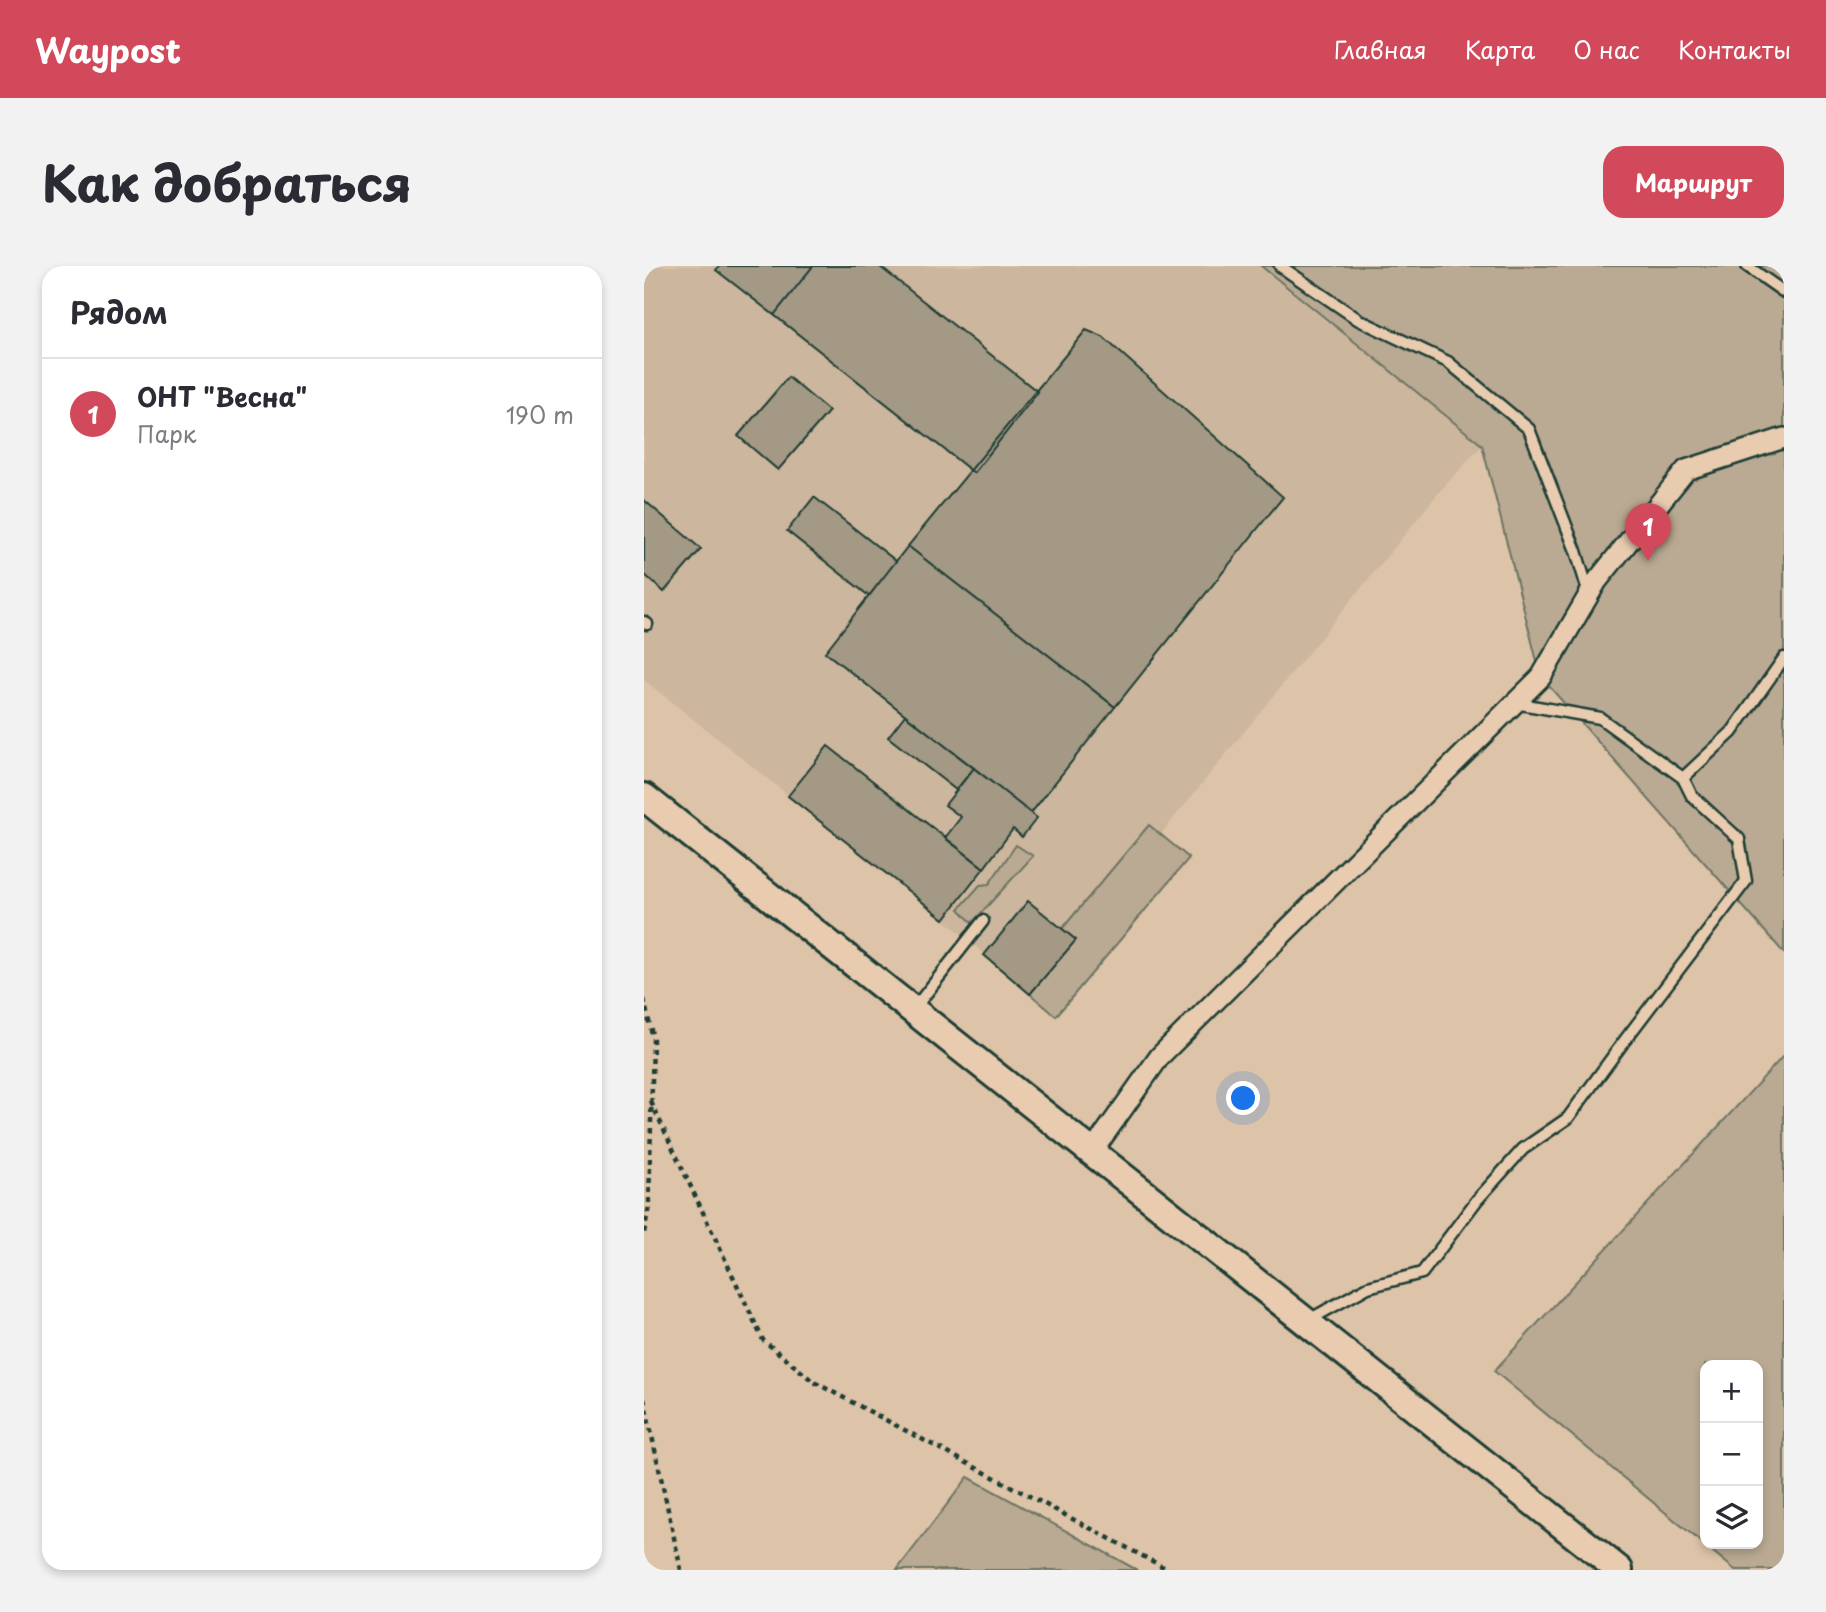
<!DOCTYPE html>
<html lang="ru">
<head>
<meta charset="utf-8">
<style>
  :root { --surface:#fff; --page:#f2f2f3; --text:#2b2b33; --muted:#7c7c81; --line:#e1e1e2; --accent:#d1495b }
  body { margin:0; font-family:"Playpen Sans",sans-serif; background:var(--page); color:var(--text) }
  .controls { position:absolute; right:21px; bottom:21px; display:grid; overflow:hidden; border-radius:14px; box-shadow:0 4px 10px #0003 }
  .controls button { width:63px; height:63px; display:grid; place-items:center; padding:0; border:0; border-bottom:2px solid var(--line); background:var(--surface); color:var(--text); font:35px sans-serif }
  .you { position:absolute; left:600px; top:833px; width:24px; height:24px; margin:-18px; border:5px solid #fff; border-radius:50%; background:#1a73e8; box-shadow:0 0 0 10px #1a73e833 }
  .badge { display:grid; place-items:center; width:46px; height:46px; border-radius:50%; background:var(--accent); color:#fff; font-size:23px; font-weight:700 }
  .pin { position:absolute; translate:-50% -58px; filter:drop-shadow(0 2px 4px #0008) }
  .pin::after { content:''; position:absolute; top:37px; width:24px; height:21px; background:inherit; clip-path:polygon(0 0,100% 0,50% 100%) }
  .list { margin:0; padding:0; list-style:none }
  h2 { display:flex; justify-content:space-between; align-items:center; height:91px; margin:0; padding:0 28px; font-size:30px }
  h2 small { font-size:23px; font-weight:400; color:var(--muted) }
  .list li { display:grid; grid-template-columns:46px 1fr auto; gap:21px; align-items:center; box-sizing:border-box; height:112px; padding:0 28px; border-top:2px solid var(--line) }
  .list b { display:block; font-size:26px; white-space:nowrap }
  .list p { margin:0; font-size:23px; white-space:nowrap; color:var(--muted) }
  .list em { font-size:23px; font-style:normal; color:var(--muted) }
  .icon { flex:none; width:38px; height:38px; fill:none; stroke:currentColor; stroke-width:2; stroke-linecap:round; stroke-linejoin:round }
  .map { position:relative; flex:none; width:1140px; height:1304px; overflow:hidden; border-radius:21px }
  header { display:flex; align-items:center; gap:42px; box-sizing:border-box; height:98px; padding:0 35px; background:var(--accent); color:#fff }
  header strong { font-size:33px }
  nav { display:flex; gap:38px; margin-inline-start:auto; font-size:24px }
  .intro { display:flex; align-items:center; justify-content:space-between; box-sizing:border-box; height:168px; padding:0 42px }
  h1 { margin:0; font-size:49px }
  .button { padding:18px 32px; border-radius:21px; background:var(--accent); color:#fff; font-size:24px; font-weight:700 }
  main { display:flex; gap:42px; padding:0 42px }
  aside { flex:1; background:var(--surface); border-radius:21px; box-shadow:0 4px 10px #0003 }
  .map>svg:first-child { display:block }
</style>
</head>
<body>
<header>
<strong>Waypost</strong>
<nav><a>Главная</a><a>Карта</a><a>О нас</a><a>Контакты</a></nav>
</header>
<div class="intro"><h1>Как добраться</h1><a class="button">Маршрут</a></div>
<main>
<aside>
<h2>Рядом<small></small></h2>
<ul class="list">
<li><span class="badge">1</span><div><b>ОНТ &quot;Весна&quot;</b><p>Парк</p></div><em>190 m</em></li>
</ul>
</aside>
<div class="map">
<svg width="1140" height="1304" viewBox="0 0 1140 1304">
  <rect width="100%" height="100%" fill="#ddc3a8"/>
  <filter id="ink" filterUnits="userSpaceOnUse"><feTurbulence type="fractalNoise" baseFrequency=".0143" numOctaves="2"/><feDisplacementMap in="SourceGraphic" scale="14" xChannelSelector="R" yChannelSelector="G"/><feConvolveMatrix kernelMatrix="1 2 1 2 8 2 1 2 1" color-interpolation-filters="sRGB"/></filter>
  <g filter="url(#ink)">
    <path fill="#ccb69d" d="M 0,0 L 615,0 L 838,179 L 796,225 L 517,568 L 545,592 L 412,750 L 300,653 L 0,414 Z"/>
    <path fill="#baaa93" stroke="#6c7464" stroke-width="2" fill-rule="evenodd" d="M 617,0 L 1140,0 L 1140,687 L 897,411 L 838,179 Z
      M 505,559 L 545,592 L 412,750 L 386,728 L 431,675 L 418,663 Z
      M 372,579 L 389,590 L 328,657 L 315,643 L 336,619 L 345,618 Z
      M 1140,789 L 1140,1304 L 1091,1304 L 850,1105 ZM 1061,1099 L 1114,1099 L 1114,1278 L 1061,1278 Z
      M 324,1211 L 493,1304 L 253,1304 Z"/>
    <path fill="#a39984" stroke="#1f3d34" stroke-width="2" d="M 75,0 L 169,0 L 130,49 L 72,4 Z
      M 169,0 L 235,0 L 394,126 L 330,207 L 130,49 Z
      M 442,64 L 459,71 L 639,231 L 471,441 L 264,280 Z
      M 144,111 L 185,145 L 134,204 L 94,170 Z
      M 170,231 L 252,295 L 225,330 L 143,265 Z
      M 0,234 L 57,283 L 20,326 L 0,308 Z
      M 264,280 L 471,441 L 387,547 L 181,386 Z
      M 261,449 L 330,502 L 312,524 L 244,471 Z
      M 184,480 L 340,602 L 300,653 L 144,530 Z
      M 330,502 L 393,552 L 378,571 L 369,563 L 340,602 L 301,572 L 317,551 L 301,539 Z
      M 384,635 L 432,674 L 386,728 L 340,689 Z"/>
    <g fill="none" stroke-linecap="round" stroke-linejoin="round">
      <g stroke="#1f3d34" stroke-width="15">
        <path id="lane" d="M 636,0 L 715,54 L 804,96 L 885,163 L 932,285 L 945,328
          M 1103,0 L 1140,26
          M 0,356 L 3,358
          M 871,437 L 956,452 L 1039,512 L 1088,466 L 1140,392
          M 269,744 L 339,655
          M 663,1055 L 724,1021 L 778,1007 L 833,934 L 879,883 L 924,852 L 981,774 L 1102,615 L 1095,573 L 1048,530 L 1039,512"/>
      </g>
      <g stroke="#1f3d34" stroke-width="24">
        <path id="street" d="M 448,886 L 516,790 L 897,411 L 953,315 L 1042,204 L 1140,172"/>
      </g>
      <g stroke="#1f3d34" stroke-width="32">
        <path id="secondary" d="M 0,531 L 975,1304"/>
      </g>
      <path stroke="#1f3d34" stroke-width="4.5" stroke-dasharray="5 5" stroke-linecap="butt" d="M 0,733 L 9,773 L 5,940 L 0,967
        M 7,836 L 119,1074 L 170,1116 L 525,1304
        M 0,1133 L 37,1304"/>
      <use href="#lane" stroke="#e9ccb0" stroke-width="10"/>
      <use href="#street" stroke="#e9ccb0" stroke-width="19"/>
      <use href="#secondary" stroke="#e9ccb0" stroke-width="26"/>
    </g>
  </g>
</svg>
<div class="controls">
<button>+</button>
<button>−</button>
<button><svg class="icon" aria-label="layers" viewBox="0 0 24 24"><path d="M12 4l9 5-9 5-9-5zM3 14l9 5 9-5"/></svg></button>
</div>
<div class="you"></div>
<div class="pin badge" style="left:1004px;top:295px">1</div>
</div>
</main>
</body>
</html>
